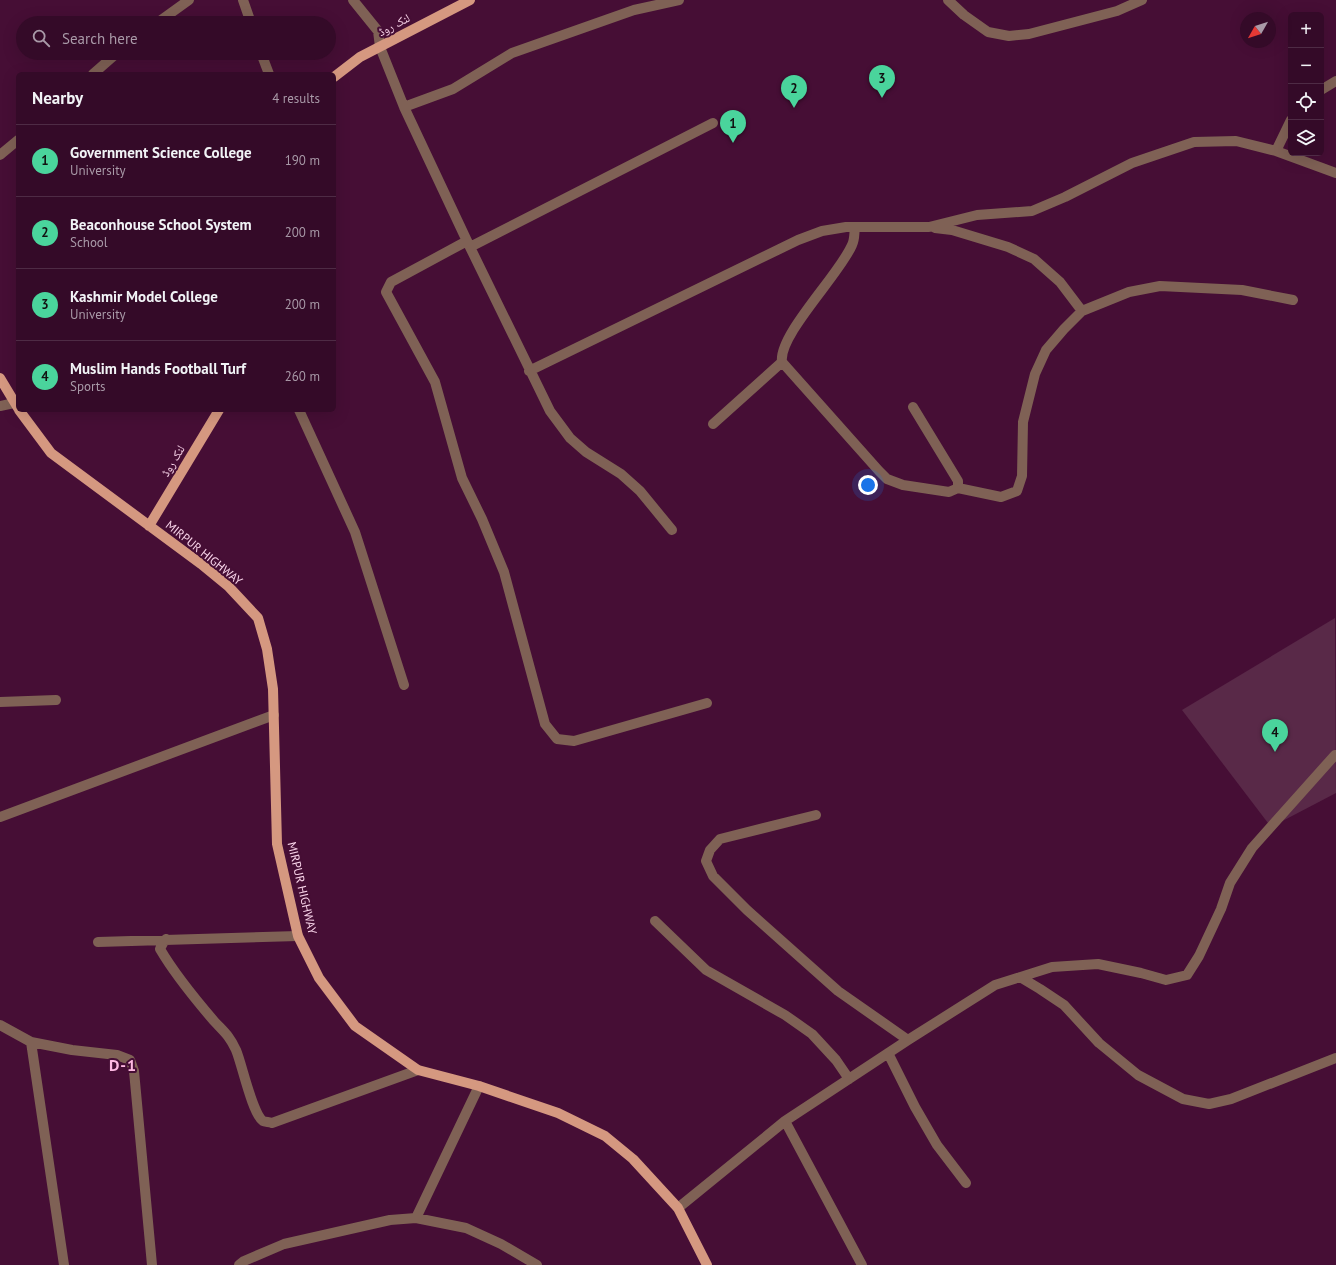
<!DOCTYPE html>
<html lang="en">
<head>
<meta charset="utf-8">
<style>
  :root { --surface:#340a28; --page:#3f1834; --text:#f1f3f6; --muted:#a99aa8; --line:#4e2b45; --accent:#4ad49c }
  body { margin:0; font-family:"PT Sans","Noto Naskh Arabic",sans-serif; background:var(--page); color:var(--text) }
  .controls { position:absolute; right:12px; top:12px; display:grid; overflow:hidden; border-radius:6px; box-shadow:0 4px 16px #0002 }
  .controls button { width:36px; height:36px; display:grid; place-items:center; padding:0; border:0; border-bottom:1px solid var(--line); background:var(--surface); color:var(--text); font:20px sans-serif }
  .compass { position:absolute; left:1240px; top:12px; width:36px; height:36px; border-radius:50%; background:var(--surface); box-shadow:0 4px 16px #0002; rotate:231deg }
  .you { position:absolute; left:868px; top:485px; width:14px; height:14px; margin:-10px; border:3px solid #fff; border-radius:50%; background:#1a73e8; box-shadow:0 0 0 6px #1a73e833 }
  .badge { display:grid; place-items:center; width:26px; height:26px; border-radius:50%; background:var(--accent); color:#111; font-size:13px; font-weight:700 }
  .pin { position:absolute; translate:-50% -33px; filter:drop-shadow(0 1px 2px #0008) }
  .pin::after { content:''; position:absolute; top:21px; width:14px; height:12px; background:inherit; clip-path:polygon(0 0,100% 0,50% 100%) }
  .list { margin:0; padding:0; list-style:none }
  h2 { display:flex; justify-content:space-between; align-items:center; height:52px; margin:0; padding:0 16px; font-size:17px }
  h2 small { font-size:13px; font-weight:400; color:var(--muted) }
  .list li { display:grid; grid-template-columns:26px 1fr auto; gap:12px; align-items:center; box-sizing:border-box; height:72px; padding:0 16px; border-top:1px solid var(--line) }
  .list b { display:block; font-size:15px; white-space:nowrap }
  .list p { margin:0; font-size:13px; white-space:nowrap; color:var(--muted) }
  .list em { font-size:13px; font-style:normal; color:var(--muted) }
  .icon { flex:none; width:22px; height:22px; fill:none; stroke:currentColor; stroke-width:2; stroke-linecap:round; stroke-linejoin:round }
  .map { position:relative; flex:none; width:1336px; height:1265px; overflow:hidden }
  .search { position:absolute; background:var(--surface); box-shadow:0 4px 16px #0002; left:16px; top:16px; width:320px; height:44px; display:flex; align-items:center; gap:10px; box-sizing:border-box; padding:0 14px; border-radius:22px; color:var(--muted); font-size:15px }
  .panel { position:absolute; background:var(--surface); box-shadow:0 4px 16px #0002; left:16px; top:72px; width:320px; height:340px; border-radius:6px }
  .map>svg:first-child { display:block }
</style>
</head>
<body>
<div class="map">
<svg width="1336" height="1265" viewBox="0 0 1336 1265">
  <rect width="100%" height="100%" fill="#460e35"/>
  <path fill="#592948" d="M 1335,618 L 1336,793 L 1271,827 L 1182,710 Z"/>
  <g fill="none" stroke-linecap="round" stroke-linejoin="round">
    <path stroke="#7f6155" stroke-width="10" d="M 243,0 L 251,23
      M 353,0 L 378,31 L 380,47 L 404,107 L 467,241 L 550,411 L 570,438 L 586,452 L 621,474 L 640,491 L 672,530
      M 948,0 L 964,15 L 988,32 L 1009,36 L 1029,34 L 1117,11 L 1142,0
      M 157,23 L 189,0
      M 261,53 L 269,74
      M 93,74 L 117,53
      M 1321,90 L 1336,81
      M 404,107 L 453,89 L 512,53 L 634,10 L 679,0
      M 1276,151 L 1291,120
      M 0,155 L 18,140
      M 855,227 C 854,233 855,239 852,245 C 840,274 778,335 782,362 L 879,471 L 887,479 L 903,485 L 949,492 L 958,488 L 1001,497 L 1017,491 L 1022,476 L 1023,422 L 1035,374 L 1046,350 L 1064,329 L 1082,311 L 1129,292 L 1160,286 L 1242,290 L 1293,300
      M 935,228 L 952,230 L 1008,247 L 1034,259 L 1060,282 L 1082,311
      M 467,241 L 391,282 L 386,292 L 435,382 L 462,478 L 482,519 L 504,572 L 545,724 L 557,739 L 574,741 L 707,703
      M 470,247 L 713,123
      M 529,371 L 798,240 L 822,231 L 846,227 L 929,227 L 977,215 L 1032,211 L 1065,197 L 1132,163 L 1194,142 L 1236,141 L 1276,151 L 1336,173
      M 0,406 L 14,403
      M 913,407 L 958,481 L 958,488
      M 299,410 L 355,532 L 404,685
      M 713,424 L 782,362
      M 0,702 L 56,700
      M 816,815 L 720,839 L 710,850 L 706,861 L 713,876 L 747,910 L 838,991 L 908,1040
      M 0,817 L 274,715
      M 655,921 L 706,970 L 785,1015 L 812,1034 L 836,1060 L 849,1079
      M 166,939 L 163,943 L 160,949 C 174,973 196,1000 214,1021 C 224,1032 229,1035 236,1050 C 242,1064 252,1113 263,1121 C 265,1122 270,1122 272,1123 L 418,1070
      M 98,942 L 298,936
      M 1020,977 L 1040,989 L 1064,1005 L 1099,1043 L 1138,1075 L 1183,1099 L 1209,1104 L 1231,1099 L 1336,1058
      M 0,1025 L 31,1042 L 72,1050 L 117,1055 L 130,1060 L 134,1071 L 152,1265
      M 31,1042 L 64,1265
      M 888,1053 L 915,1107 L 937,1145 L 966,1183
      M 785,1121 L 862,1265
      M 678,1208 L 785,1121 L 908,1040 L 995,985 L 1052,967 L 1098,964 L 1141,973 L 1166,980 L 1187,975 L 1199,956 L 1221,909 L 1230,883 L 1252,848 L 1335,755
      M 416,1218 L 479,1086
      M 239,1265 L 244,1261 L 284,1244 L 390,1220 L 416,1218 L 466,1228 L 501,1244 L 537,1265"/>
    <path stroke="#d59880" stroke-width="10" d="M 334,77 L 360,57 L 470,0
      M 0,378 L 18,408
      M 19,410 L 51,453 L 201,564 L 229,587 L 258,618 L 267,649 L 273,689 L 277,844 L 298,936 L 319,978 L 355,1026 L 418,1070 L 479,1086 L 558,1113 L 605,1136 L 633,1159 L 678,1208 L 707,1265
      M 149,526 L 219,410"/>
  </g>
  <g text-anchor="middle" stroke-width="4" stroke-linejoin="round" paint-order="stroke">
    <g font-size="12" fill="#fad6eb" stroke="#460e35">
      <text transform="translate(394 25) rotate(-28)" y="4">لنک روڈ</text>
      <text transform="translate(173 461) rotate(-59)" y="4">لنک روڈ</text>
      <text transform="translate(204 553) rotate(39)" y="4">MIRPUR HIGHWAY</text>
      <text transform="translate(302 888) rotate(77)" y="4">MIRPUR HIGHWAY</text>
    </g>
    <g font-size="16" font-weight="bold" letter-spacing="1" fill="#ffb9e3" stroke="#460e35">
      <text x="123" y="1071">D-1</text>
    </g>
  </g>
</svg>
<div class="controls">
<button>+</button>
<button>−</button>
<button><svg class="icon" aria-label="locate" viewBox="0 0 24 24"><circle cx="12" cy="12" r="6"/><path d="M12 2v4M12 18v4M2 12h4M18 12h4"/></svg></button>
<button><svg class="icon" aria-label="layers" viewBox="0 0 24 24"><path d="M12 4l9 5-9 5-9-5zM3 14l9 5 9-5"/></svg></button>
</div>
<svg class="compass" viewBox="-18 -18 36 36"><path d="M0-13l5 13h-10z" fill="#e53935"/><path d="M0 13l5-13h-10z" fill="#a99aa8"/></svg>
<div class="you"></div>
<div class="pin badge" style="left:733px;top:143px">1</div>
<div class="pin badge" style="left:794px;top:108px">2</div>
<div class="pin badge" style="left:882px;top:98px">3</div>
<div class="pin badge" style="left:1275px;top:752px">4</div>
<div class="search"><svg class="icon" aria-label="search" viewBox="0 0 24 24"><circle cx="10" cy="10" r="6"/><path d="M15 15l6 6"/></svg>Search here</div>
<section class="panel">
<h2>Nearby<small>4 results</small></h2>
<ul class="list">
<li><span class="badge">1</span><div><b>Government Science College</b><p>University</p></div><em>190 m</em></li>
<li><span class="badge">2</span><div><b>Beaconhouse School System</b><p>School</p></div><em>200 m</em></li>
<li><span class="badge">3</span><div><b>Kashmir Model College</b><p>University</p></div><em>200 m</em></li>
<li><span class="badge">4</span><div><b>Muslim Hands Football Turf</b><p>Sports</p></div><em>260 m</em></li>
</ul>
</section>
</div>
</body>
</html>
